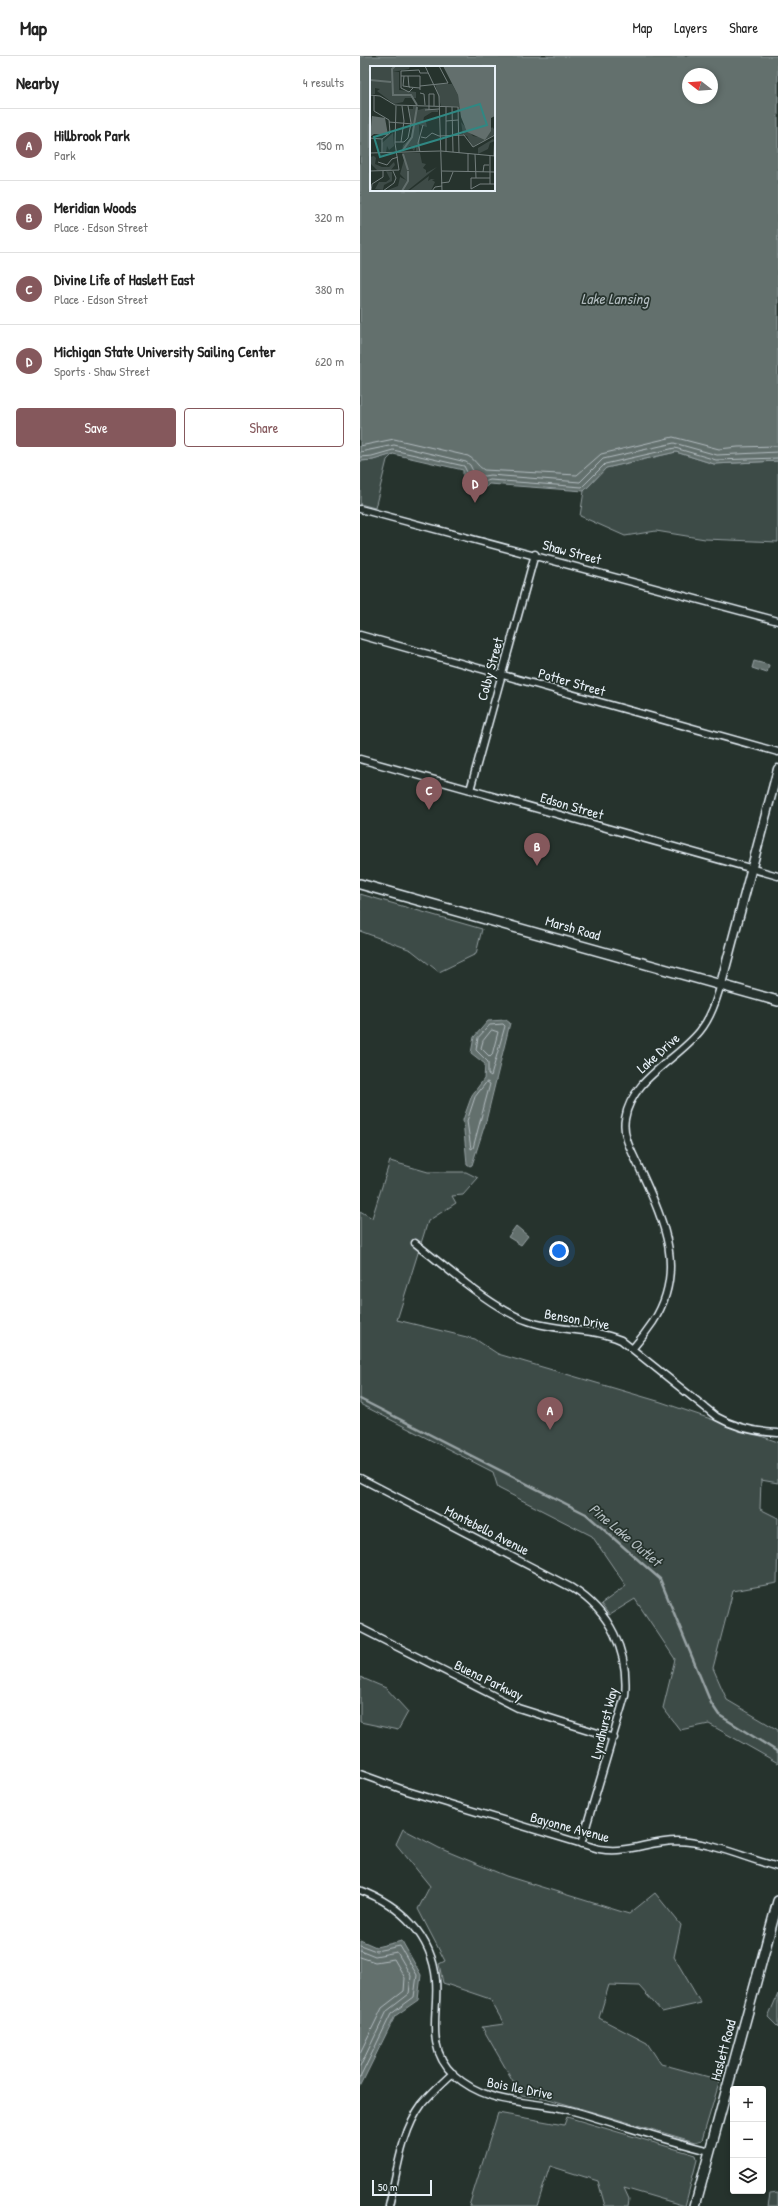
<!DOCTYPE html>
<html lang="en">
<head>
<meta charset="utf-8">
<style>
  :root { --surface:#fff; --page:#f6f6f6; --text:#222; --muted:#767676; --line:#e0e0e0; --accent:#85585c }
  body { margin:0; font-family:"Patrick Hand",sans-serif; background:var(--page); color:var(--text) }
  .controls { position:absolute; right:12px; bottom:12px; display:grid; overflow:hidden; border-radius:4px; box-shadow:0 2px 6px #0003 }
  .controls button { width:36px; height:36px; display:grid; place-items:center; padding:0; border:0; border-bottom:1px solid var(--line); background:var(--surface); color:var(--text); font:20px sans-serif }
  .compass { position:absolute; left:322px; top:12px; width:36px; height:36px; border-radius:50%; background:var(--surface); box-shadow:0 2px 6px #0003; rotate:287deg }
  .scale { position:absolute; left:12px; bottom:10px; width:60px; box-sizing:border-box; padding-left:4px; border:2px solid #e8f1f8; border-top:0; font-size:11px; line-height:14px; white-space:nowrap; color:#e8f1f8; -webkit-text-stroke:3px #26332d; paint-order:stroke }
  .you { position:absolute; left:199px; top:1195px; width:14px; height:14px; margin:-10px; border:3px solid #fff; border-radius:50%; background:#1a73e8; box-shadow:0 0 0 6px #1a73e833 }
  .badge { display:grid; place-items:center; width:26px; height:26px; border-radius:50%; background:var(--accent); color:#fff; font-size:13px; font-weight:700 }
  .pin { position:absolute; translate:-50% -33px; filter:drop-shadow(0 1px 2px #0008) }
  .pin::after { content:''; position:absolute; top:21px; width:14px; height:12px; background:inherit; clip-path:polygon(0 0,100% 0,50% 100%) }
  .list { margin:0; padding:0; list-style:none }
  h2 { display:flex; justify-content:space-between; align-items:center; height:52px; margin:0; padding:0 16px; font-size:17px }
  h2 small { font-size:13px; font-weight:400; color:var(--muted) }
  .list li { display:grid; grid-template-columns:26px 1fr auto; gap:12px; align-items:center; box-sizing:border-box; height:72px; padding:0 16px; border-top:1px solid var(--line) }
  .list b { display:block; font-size:15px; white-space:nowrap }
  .list p { margin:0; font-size:13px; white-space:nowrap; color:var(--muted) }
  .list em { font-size:13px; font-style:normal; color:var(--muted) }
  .actions { display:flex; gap:8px; padding:12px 16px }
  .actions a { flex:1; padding:9px 0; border:1px solid var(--accent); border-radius:4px; text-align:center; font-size:14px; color:var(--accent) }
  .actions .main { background:var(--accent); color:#fff }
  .icon { flex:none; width:22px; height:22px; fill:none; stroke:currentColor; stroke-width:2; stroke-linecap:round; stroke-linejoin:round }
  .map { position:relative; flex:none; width:418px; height:2150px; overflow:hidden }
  header { display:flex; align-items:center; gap:24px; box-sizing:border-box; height:56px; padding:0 20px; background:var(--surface); border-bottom:1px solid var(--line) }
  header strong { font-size:19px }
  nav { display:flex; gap:22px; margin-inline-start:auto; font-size:14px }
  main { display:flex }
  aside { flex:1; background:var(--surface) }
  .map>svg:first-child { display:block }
</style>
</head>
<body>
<header>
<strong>Map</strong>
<nav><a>Map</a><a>Layers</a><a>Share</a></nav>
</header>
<main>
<aside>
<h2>Nearby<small>4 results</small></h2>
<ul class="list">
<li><span class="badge">A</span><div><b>Hillbrook Park</b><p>Park</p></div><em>150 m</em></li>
<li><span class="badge">B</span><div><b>Meridian Woods</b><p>Place · Edson Street</p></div><em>320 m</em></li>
<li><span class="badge">C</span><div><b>Divine Life of Haslett East</b><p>Place · Edson Street</p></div><em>380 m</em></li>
<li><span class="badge">D</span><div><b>Michigan State University Sailing Center</b><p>Sports · Shaw Street</p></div><em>620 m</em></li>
</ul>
<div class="actions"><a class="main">Save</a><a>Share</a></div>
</aside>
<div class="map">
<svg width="418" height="2150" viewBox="0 0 418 2150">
  <rect width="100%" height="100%" fill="#26332d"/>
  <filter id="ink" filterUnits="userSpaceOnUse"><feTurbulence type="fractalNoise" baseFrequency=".025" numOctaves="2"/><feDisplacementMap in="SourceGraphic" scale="8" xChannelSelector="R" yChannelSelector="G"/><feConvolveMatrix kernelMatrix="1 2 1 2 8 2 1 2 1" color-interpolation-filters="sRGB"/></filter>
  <g filter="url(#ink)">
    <path fill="#3e4b47" stroke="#939ea0" d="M 316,396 L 354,408 L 418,405 L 418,486 L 345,483 L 296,475 L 265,480 L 220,460 L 224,435 L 246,412 Z
      M 33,398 L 27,404 L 15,452 L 0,448 L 0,405 L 13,404 Z
      M 0,838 L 122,873 L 116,898 L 79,916 L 51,894 L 0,875 Z
      M 30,1105 L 68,1116 L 106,1116 L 118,1122 L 103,1139 L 92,1140 L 96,1147 L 68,1165 L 37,1264 L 115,1283 L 138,1298 L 301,1346 L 418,1386 L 418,1427 L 401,1424 L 400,1453 L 418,1462 L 417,1527 L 373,1535 L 353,1612 L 367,1644 L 418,1674 L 418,1707 L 349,1668 L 320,1674 L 303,1652 L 315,1603 L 275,1543 L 249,1559 L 241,1548 L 266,1530 L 232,1480 L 138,1432 L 133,1416 L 0,1348 L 0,1155 L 12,1162 Z
      M 0,1621 L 26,1632 L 48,1656 L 38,1674 L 0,1666 Z
      M 43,1773 L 79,1792 L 146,1820 L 269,1858 L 295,1837 L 321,1869 L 314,1901 L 341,1947 L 302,1956 L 279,1930 L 249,1929 L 239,1962 L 287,1987 L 301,2008 L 360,2024 L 342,2084 L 335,2086 L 185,2042 L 161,2039 L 122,1971 L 144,1968 L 130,1943 L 83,1927 L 79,1908 L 85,1905 L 58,1853 L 70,1830 L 36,1788 Z
      M 418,1938 L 418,1971 L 408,1961 Z
      M 138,2057 L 204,2069 L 207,2061 L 336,2099 L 337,2104 L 325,2150 L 264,2132 L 269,2143 L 268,2150 L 245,2150 L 238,2125 L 190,2110 L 177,2150 L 109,2150 Z
      M 418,2137 L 418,2150 L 408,2150 L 410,2138 Z"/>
    <path fill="#636f6d" stroke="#98a3a5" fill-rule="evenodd" d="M 0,0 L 418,0 L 418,405 L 354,408 L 316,396 L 246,412 L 224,435 L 129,428 L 126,431 L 103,421 L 103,414 L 33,398 L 13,404 L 0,405 ZM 11,11 L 134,11 L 134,134 L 11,134 ZM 328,18 L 352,18 L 352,42 L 328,42 Z
      M 394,605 L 409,609 L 407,617 L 392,612 Z
      M 146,964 L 150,967 L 126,1065 L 112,1109 L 110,1110 L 107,1108 L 103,1064 L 112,1039 L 124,1023 L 125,1008 L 111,997 L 114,981 L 128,965 Z
      M 156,1170 L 168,1180 L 161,1189 L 148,1181 Z
      M 0,1884 L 16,1891 L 42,1885 L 61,1919 L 58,1944 L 35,1960 L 0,2031 Z"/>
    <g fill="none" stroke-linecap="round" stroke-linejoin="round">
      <path stroke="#b3bdc0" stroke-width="1" d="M 0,390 L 34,383 L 108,400 C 115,403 117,410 124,414 L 217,419 L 241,398 L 313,381 L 359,393 L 378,391 L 418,390
        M 0,396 L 34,389 L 106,406 L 110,409 L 113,415 L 124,420 L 130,419 L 220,426 L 243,403 L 314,387 L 357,399 L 418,396
        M 0,401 L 12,400 L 33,394 L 104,410 L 108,418 L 124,426 L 130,424 L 222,431 L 245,408 L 315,392 L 356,404 L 418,402
        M 130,969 L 143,968 L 145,970 L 131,1020 L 128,1018 L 128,1006 L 116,994 L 118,982 Z
        M 132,974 L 138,976 L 132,999 L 130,1001 L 121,992 L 123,985 Z
        M 127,1026 L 130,1028 L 113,1092 L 111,1093 L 107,1065 L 115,1041 Z
        M 0,1889 L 16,1895 L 40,1890 L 57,1919 L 54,1941 L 31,1958 L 0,2022
        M 0,1894 L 15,1900 L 37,1896 L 51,1920 L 49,1938 L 27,1955 L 0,2011
        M 0,1901 L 15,1906 L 34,1903 L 45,1922 L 44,1935 L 22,1952 L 0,1997"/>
      <path stroke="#98a3a5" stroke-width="2.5" d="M 0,1343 L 226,1458 L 300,1523 L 351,1647 L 359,1659 L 418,1696"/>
      <g stroke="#e8f1f8" stroke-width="9">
        <path id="minor" d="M 0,453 L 418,565
          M 0,579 L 418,696
          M 0,703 L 418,820
          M 110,734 L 175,498
          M 55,1187 C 86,1211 132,1253 168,1265 C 198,1276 231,1271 261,1284 L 357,1361 C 376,1372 396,1376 418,1377
          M 273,1292 C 280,1284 287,1275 293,1266 C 328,1212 302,1162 279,1111 C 272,1096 262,1080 265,1063 C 271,1023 317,1004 340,975 C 351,961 356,945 361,928
          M 0,1422 L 212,1532 C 250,1555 269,1596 265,1640 L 221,1788
          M 0,1572 L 158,1652 L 254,1682
          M 0,1718 L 47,1735 L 239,1793 C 269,1798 288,1785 317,1785 C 352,1786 385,1802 418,1811
          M 0,1834 C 40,1849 72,1879 76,1924 C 79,1956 64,1991 94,2019 C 130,2051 169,2043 213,2055 C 259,2068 304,2084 350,2095
          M 29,2150 C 37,2117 41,2076 62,2048 C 71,2037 82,2027 93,2017"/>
      </g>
      <g stroke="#e8f1f8" stroke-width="11">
        <path id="tertiary" d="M 361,928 L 418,713"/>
      </g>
      <g stroke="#e8f1f8" stroke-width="12">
        <path id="secondary" d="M 0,828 L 418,945
          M 335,2150 L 418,1845"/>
      </g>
      <use href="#minor" stroke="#26332d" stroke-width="6"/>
      <use href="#tertiary" stroke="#26332d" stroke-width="8"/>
      <use href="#secondary" stroke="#26332d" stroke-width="9"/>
    </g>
  </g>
  <g text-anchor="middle" stroke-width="3.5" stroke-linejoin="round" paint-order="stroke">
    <g font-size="14" fill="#e8f1f8" stroke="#26332d">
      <text transform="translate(212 496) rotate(15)" y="5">Shaw Street</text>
      <text transform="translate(130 613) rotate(-75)" y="5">Colby Street</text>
      <text transform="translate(212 626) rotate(16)" y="5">Potter Street</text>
      <text transform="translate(212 750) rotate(16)" y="5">Edson Street</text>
      <text transform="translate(213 872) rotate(16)" y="5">Marsh Road</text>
      <text transform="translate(298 997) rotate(-42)" y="5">Lake Drive</text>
      <text transform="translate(217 1263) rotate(10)" y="5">Benson Drive</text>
      <text transform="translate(127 1474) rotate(27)" y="5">Montebello Avenue</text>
      <text transform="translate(129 1624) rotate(26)" y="5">Buena Parkway</text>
      <text transform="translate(244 1667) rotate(-76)" y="5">Lyndhurst Way</text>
      <text transform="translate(210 1771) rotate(15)" y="5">Bayonne Avenue</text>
      <text transform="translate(363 1994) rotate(-75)" y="5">Haslett Road</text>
      <text transform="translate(160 2032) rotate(11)" y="5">Bois Ile Drive</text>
    </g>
    <g font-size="15" font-style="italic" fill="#b3bdc0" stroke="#26332d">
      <text x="255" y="248">Lake Lansing</text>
      <text transform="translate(265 1479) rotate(40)" y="5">Pine Lake Outlet</text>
    </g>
  </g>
  <g transform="translate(10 10)">
    <rect width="125" height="125" fill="#26332d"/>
    <path d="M 0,0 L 40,0 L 39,3 L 23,6 L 29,6 L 29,24 L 46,26 L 46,32 L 35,32 L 33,36 L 24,38 L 7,25 L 10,23 L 5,22 L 5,28 L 0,28 ZM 65,18 L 82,18 L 88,29 L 91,46 L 88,46 L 88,40 L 71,40 ZM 43,40 L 47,40 L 48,44 L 56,42 L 68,44 L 68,46 L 62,46 L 54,51 L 53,56 L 56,56 L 57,61 L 49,59 L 50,85 L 46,86 L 46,80 L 44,85 L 40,80 L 32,85 L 33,79 L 41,72 L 42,66 L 44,58 L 41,57 L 38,43 L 43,43 ZM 91,56 L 103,70 L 114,72 L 122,61 L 124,63 L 124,69 L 102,81 L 97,70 L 93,69 ZM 23,67 L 24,80 L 19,84 L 17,80 L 16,87 L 13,87 L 12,77 ZM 123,73 L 125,75 L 120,77 L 118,83 L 108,88 L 108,82 ZM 32,87 L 50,87 L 52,97 L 56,98 L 53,102 L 56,104 L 56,107 L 67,101 L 37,125 L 15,125 L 28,120 L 30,111 L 36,114 L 30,108 L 34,94 ZM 4,90 L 6,92 L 5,98 L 12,101 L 19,101 L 24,96 L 25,99 L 21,104 L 7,104 L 0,97 L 0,91 ZM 16,105 L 22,106 L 22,115 L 14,119 L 13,124 L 5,123 L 9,116 L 16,116 L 20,113 ZM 59,110 L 58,115 L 61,113 L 65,113 L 62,114 L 65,116 L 61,125 L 39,125 Z" fill="#3e4b47"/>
    <path d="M 73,0 L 125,0 L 125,50 L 121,52 L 121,65 L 115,74 L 97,66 L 91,51 L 88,29 ZM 2,50 L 15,52 L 18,69 L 4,68 L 0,71 Z" fill="#636f6d"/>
    <path fill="none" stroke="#636f6d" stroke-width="2" d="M 25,0 L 22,3 L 23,29 L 41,29 L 47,39M 0,14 L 21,16M 33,84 L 42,71 L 47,41M 33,88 L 38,104M 32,125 L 38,115 L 38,105"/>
    <path fill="none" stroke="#747f7e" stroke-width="1" d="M 55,0 L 69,30 L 72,125M 31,10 L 50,10M 34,10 L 33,20 L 40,21M 38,10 L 39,21 L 50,22M 50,10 L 50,24M 50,20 L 78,17 L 69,0M 43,22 L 39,26 L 31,22 L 31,5 L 49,4 L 50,7 L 58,7M 50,27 L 54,28 L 55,39M 0,29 L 10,30 L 25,39 L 88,41 L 89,87M 4,29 L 4,45 L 19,54 L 20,67 L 12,73M 76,41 L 76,86M 82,41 L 83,86M 55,44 L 69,43M 59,44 L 59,28 L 64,28 L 64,40M 76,55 L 88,54M 19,56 L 43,58M 51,71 L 56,72 L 62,67 L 69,70 L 94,69 L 103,81 L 125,69M 0,72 L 12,73M 12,73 L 12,87M 25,76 L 34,76 L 38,72 L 41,57 L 38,40M 31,76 L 34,55 L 32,40M 71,85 L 125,90M 50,86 L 48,77 L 53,59M 0,87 L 70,85M 105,88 L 106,112M 120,90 L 120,118M 124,90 L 125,64M 8,96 L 17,99 L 22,93 L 28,91M 0,105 L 29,104 L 25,77 L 26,40M 72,105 L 125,106M 98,106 L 98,88M 113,106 L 114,99 L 119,99M 120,112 L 101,112 L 101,123 L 110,118 L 125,118M 71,117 L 79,116 L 83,106M 1,125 L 2,118 L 13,111 L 13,105M 13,125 L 24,117 L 26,112 L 23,105M 62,125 L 65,121 L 72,120"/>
    <path fill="#308883" fill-opacity="0.15" stroke="#308883" stroke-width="2" d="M 110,38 L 117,59 L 10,91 L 4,71 Z"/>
    <rect width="125" height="125" fill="none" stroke="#e8f1f8" stroke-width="2"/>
  </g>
</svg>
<div class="controls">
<button>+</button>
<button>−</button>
<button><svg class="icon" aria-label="layers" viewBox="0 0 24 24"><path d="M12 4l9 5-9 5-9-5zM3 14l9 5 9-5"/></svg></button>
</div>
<svg class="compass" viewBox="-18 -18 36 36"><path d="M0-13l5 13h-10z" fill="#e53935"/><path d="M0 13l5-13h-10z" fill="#767676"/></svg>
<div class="scale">50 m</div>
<div class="you"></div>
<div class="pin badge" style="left:190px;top:1374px">A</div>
<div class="pin badge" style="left:177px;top:810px">B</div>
<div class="pin badge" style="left:69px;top:754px">C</div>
<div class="pin badge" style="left:115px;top:447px">D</div>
</div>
</main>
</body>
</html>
